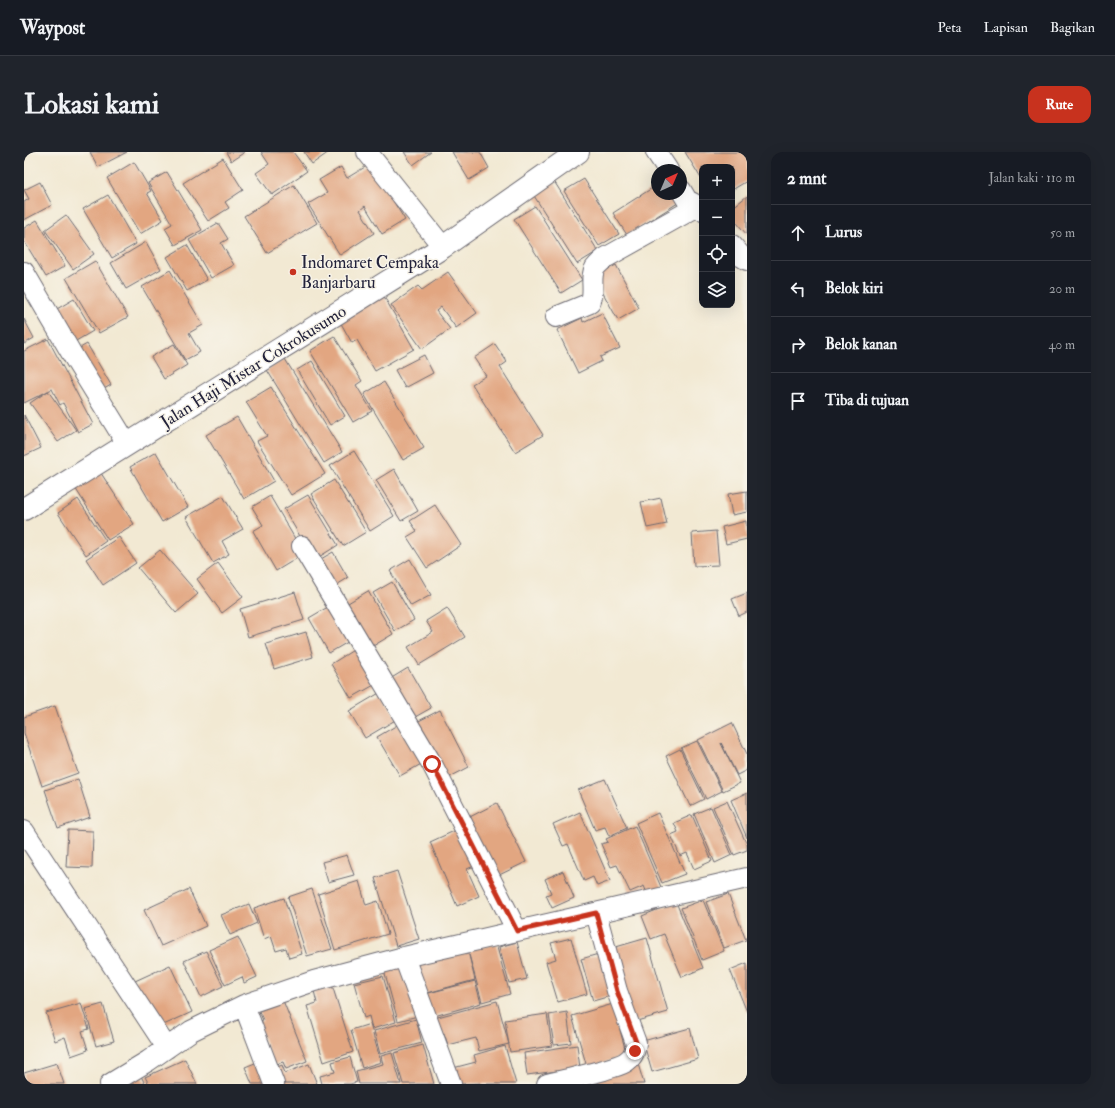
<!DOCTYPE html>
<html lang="id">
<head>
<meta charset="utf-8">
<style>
  :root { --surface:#171b24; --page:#20242c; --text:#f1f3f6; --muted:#9ea1a6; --line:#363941; --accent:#c8321e }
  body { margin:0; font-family:"IM FELL Double Pica",serif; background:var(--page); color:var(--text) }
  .controls { position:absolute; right:12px; top:12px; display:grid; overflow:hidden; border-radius:8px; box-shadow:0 4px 16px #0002 }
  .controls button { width:36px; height:36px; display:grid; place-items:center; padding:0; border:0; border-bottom:1px solid var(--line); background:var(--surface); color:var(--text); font:20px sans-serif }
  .compass { position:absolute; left:627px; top:12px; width:36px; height:36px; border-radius:50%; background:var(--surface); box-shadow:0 4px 16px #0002; rotate:44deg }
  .stop { position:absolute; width:12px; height:12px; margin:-9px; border:3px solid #c8321e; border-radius:50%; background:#fff }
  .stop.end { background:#c8321e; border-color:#fff; box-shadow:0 1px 4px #0008 }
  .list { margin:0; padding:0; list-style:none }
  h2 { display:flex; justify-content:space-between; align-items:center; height:52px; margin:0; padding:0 16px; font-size:17px }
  h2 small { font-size:13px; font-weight:400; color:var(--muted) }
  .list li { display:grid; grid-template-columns:26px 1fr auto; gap:12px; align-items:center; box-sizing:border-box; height:56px; padding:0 16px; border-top:1px solid var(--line) }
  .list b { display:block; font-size:15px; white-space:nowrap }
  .list em { font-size:13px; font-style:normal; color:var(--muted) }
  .icon { flex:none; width:22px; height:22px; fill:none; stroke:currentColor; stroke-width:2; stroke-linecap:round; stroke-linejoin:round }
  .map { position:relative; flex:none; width:723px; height:932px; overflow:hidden; border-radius:12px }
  header { display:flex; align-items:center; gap:24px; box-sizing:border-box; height:56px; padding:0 20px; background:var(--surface); border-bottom:1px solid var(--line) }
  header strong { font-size:19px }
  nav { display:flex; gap:22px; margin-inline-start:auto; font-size:14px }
  .intro { display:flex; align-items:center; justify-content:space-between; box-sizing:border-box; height:96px; padding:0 24px }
  h1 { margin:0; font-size:28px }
  .button { padding:10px 18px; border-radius:12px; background:var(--accent); color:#fff; font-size:14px; font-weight:700 }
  main { display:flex; gap:24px; padding:0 24px }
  aside { flex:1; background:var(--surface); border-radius:12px; box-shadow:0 4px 16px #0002 }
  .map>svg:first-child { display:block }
</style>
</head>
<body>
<header>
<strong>Waypost</strong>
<nav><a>Peta</a><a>Lapisan</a><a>Bagikan</a></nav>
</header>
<div class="intro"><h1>Lokasi kami</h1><a class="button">Rute</a></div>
<main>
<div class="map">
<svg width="723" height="932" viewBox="0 0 723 932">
  <rect width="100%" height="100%" fill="#f7f3e8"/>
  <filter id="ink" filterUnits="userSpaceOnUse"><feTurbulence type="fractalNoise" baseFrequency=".025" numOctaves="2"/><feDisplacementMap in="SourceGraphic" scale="8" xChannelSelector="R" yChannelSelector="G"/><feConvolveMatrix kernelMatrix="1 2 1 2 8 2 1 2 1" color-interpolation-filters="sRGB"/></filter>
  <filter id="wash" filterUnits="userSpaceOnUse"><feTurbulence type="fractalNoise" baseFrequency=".012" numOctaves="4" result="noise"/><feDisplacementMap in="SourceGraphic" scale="16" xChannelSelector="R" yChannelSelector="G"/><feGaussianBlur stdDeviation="0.9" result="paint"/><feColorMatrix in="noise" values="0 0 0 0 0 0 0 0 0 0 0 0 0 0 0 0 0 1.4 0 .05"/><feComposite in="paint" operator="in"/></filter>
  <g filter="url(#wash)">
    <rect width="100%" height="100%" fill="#f2e9d3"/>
    <g id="blocks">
      <path fill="#e2a681" d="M 66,0 L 103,0 L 74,15 Z
        M 202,0 L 221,0 L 207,9 Z
        M 237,0 L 269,0 L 283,19 L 248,43 L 232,21 L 245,12 Z
        M 280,0 L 305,0 L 288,12 Z
        M 380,0 L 407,0 L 389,13 Z
        M 428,0 L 456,0 L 465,16 L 445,28 Z
        M 661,0 L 723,0 L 723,29 L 708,38 L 708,15 L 678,15 L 678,28 Z
        M 199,6 L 219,38 L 201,50 L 205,56 L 184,69 L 159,31 Z
        M 110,10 L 127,39 L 123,41 L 139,68 L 116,82 L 83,26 Z
        M 346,12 L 381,68 L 358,82 L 341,54 L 336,58 L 350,81 L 316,103 L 284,52 L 303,41 L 295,28 L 317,15 L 323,26 Z
        M 143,20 L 178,78 L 151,93 L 141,76 L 148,72 L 124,31 Z
        M 528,26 L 574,99 L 553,112 L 507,39 Z
        M 560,27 L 595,82 L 575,94 L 540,39 Z
        M 16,30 L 28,53 L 0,68 L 0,50 L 5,47 L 0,38 Z
        M 270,33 L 293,71 L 243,101 L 220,64 Z
        M 633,33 L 633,42 L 653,42 L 657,49 L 603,83 L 589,61 Z
        M 84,43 L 112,92 L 88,106 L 59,57 Z
        M 723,44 L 723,83 L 708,65 L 708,56 Z
        M 511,54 L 558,128 L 537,141 L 490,67 Z
        M 42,63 L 70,102 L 49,117 L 21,78 Z
        M 13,68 L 41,114 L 22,125 L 0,89 L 0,76 Z
        M 194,71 L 204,87 L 197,91 L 210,113 L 187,126 L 165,88 Z
        M 122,90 L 137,117 L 102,137 L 87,111 Z
        M 163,93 L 183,128 L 163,139 L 143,105 Z
        M 71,109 L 104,165 L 75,181 L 42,126 Z
        M 592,113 L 615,156 L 594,168 L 570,125 Z
        M 146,118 L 179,173 L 165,181 L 176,200 L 161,208 L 118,135 Z
        M 424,120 L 453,161 L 432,176 L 417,155 L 412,159 L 426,177 L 398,197 L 367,153 L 394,134 L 398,138 Z
        M 358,141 L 390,197 L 351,219 L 333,188 L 328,191 L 314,166 Z
        M 50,147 L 69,179 L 45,193 L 26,161 Z
        M 578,161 L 596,196 L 576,205 L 578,209 L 554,221 L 533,178 L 558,166 L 559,170 Z
        M 0,167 L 10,186 L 0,192 Z
        M 310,184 L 338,229 L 332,233 L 348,259 L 329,270 L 286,199 Z
        M 24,187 L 69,272 L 54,280 L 39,251 L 36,253 L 28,237 L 0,251 L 0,199 Z
        M 63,192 L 87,233 L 73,241 L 49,200 Z
        M 150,192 L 163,213 L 140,227 L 127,205 Z
        M 471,192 L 483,210 L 476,215 L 519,283 L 491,300 L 448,232 L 462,224 L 450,206 Z
        M 400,203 L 409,221 L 381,236 L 371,218 Z
        M 261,207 L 318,300 L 300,311 L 243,218 Z
        M 288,209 L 321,264 L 306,273 L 273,218 Z
        M 360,230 L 400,296 L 379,308 L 340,242 Z
        M 247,235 L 301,322 L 267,343 L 233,289 L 243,284 L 222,250 Z
        M 24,239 L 52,278 L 34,290 L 6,251 Z
        M 0,263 L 17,296 L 0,304 Z
        M 213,265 L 250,329 L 220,347 L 182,283 Z
        M 330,299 L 370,364 L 346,379 L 306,314 Z
        M 132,300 L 164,355 L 138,370 L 106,315 Z
        M 73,315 L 110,372 L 84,388 L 48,331 Z
        M 370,317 L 394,359 L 377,369 L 352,328 Z
        M 310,328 L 342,380 L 319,394 L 287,342 Z
        M 723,339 L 723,360 L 708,363 L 704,342 Z
        M 284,343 L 314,393 L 290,408 L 260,357 Z
        M 199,344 L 219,377 L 198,389 L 205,402 L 189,411 L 162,365 Z
        M 246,344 L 280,402 L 252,419 L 229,379 L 239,373 L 228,355 Z
        M 637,346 L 643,372 L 623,376 L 617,350 Z
        M 54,347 L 82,389 L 62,403 L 34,361 Z
        M 411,353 L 437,393 L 403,416 L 383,385 L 393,379 L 386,369 Z
        M 722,369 L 723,387 L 702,392 L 698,375 Z
        M 692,379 L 695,413 L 670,414 L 668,381 Z
        M 95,385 L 112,411 L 79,433 L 62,407 Z
        M 136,398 L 174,442 L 152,461 L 114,416 Z
        M 309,400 L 324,426 L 306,437 L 290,411 Z
        M 386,407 L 407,443 L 387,454 L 366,419 Z
        M 194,411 L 219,445 L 198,461 L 173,427 Z
        M 368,430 L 390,468 L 371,479 L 349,441 Z
        M 344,439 L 369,482 L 344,497 L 319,454 Z
        M 271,440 L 280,468 L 224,485 L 216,457 Z
        M 723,441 L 723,460 L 715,464 L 708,447 Z
        M 309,452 L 329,487 L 305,501 L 285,466 Z
        M 423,456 L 441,485 L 395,513 L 384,495 L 409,480 L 402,469 Z
        M 282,480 L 289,505 L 250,517 L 242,492 Z
        M 331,497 L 352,532 L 327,546 L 307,512 Z
        M 384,516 L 407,556 L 384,569 L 361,530 Z
        M 357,540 L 373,567 L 341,586 L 325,559 Z
        M 31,554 L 54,621 L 18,634 L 0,581 L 0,565 Z
        M 416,558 L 445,615 L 418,629 L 389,572 Z
        M 708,571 L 723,602 L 723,618 L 713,623 L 697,591 L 716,631 L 699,639 L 674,588 Z
        M 375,572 L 399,611 L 376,624 L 353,585 Z
        M 673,589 L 698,639 L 682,647 L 657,596 Z
        M 656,597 L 680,647 L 666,654 L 642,604 Z
        M 54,627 L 66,665 L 34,676 L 21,638 Z
        M 581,627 L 603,676 L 585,684 L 581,675 L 571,678 L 554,638 Z
        M 723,641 L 723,686 L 707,648 Z
        M 703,649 L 723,693 L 723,698 L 710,703 L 689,655 Z
        M 473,651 L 502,710 L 469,726 L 440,668 Z
        M 687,655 L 708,703 L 691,711 L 670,662 Z
        M 556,660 L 586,729 L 573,734 L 569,725 L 560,729 L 544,692 L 539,694 L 529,672 Z
        M 634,661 L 661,722 L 638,731 L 612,671 Z
        M 668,663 L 688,709 L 670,717 L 663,701 L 656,704 L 647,683 L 654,680 L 650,671 Z
        M 611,674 L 637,735 L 623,741 L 620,734 L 606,740 L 593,713 L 587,715 L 577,692 L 584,690 L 582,687 Z
        M 439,675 L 455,712 L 443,717 L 455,744 L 433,754 L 406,690 Z
        M 44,678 L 69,679 L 68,716 L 42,715 Z
        M 323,703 L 330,723 L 304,730 L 298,710 Z
        M 373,719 L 395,787 L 372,794 L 351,726 Z
        M 539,719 L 550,746 L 528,756 L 522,743 L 527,741 L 521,727 Z
        M 335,729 L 342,753 L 354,749 L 364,782 L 311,798 L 294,742 Z
        M 165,737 L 182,774 L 137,794 L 120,758 Z
        M 288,737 L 308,797 L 283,804 L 264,745 Z
        M 704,742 L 722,788 L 700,796 L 682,750 Z
        M 260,746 L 278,802 L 265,806 L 262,796 L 252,799 L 247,784 L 240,787 L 230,756 Z
        M 679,748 L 700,799 L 678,808 L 657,756 Z
        M 652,750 L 679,816 L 658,825 L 640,782 L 627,787 L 618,764 Z
        M 225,752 L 233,771 L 206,783 L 197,763 Z
        M 214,785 L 233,825 L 220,831 L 218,825 L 201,833 L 185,798 Z
        M 547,786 L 563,842 L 534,850 L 522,810 L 532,807 L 527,791 Z
        M 623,786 L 644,860 L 606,871 L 585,797 Z
        M 493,790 L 503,827 L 485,831 L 475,795 Z
        M 472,792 L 486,842 L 458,850 L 445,803 L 451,828 L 396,843 L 387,809 Z
        M 182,799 L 199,834 L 177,845 L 160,809 Z
        M 578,801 L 590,843 L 569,849 L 557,807 Z
        M 723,811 L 723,860 L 706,818 Z
        M 146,813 L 168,860 L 133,876 L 111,829 Z
        M 380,813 L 394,864 L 374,869 L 360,818 Z
        M 359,824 L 372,870 L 348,877 L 345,864 L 340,866 L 330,831 Z
        M 451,829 L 457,851 L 403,866 L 397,843 Z
        M 308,833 L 329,900 L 300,910 L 283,854 L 293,851 L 290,839 Z
        M 258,846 L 283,909 L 262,917 L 259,910 L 250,913 L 233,870 L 239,868 L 233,855 Z
        M 473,849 L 485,892 L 455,899 L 452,886 L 424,893 L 420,881 L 414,882 L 410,866 Z
        M 57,851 L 65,877 L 58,879 L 64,898 L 47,904 L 41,885 L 31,889 L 22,861 Z
        M 79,852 L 90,889 L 72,894 L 61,857 Z
        M 589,852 L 603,904 L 563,915 L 548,864 Z
        M 543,860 L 547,891 L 530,893 L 525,863 Z
        M 523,862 L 528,894 L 486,900 L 481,868 Z
        M 392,867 L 398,891 L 356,902 L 350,879 Z
        M 346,872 L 357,910 L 338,916 L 327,878 Z
        M 666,876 L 674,907 L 628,920 L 619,889 Z
        M 399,893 L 410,932 L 379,932 L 370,901 Z
        M 553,893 L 556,916 L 503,923 L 500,901 Z
        M 481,894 L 492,932 L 457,932 L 456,931 L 434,932 L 429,916 L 452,910 L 450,903 Z
        M 368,901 L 377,932 L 335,932 L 332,919 L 359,912 L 357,904 Z
        M 326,905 L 333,930 L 326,932 L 298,932 L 296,924 L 311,920 L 308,910 Z
        M 161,907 L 173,932 L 125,932 L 121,925 Z
        M 236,909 L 246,932 L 228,932 L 221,915 Z
        M 33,911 L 40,932 L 0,932 L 0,921 Z
        M 285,912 L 293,932 L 252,932 L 247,918 L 258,913 L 261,921 Z
        M 614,912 L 620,932 L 575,932 L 573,924 Z
        M 117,924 L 121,932 L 101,932 Z"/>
    </g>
  </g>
  <g filter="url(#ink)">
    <use href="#blocks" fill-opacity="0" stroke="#6b6870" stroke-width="1"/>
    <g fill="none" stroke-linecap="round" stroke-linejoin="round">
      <g stroke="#6b6870" stroke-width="22">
        <path id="minor" d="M 343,0 L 419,95
          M 632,0 L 644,18
          M 657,38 L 663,48 L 674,54 L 678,58
          M 708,93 L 718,105 L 723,108
          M 0,120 L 52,209 L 103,292
          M 532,165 L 566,151 C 572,140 565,126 571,116 C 574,112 578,109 581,106 L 674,54
          M 278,394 L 408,612 L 493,779
          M 0,679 L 143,896
          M 380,805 L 427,932
          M 220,853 L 250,932
          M 86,932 L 124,909 L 167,879 L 220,853 L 290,829 L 380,805 L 723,726
          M 523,932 C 542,928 561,923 580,918 C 587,915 597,914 603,909 C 610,904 611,898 612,891 L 593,839 L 572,761"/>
      </g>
      <g stroke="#6b6870" stroke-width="24">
        <path id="primary" d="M 0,357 L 419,95 L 554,0"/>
      </g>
      <use href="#minor" stroke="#fff" stroke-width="20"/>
      <use href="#primary" stroke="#fff" stroke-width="22"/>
    </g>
  </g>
  <g fill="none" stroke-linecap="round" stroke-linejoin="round" filter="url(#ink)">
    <path stroke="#c8321e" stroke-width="5" d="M 408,612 L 493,779 L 572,761 L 593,839 L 612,890 L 611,899"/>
  </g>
  <circle fill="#c8321e" stroke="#f7f3e8" stroke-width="1.5" cx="269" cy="120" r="4"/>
  <g text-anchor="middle" stroke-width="3" stroke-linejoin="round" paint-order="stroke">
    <g font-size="17" fill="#22223b" stroke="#f7f3e8" text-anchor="start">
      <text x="277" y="116">Indomaret Cempaka<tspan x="277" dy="20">Banjarbaru</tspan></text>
    </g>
    <g font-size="17" fill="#22223b" stroke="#f7f3e8">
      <text transform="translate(229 214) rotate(-32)" y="6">Jalan Haji Mistar Cokrokusumo</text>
    </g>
  </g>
</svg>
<div class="controls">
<button>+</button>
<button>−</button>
<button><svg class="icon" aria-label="locate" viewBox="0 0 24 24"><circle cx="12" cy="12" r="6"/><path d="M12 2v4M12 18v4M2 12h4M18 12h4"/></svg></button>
<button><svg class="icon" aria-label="layers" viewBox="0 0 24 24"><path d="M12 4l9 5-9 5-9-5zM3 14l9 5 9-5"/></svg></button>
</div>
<svg class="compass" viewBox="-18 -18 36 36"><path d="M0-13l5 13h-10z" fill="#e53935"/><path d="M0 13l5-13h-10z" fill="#9ea1a6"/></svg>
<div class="stop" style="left:408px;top:612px"></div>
<div class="stop end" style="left:611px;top:899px"></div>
</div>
<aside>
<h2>2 mnt<small>Jalan kaki · 110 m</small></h2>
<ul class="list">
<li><svg class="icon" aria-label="ahead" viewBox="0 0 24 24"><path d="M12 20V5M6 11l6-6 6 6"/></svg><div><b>Lurus</b></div><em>50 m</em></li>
<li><svg class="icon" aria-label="left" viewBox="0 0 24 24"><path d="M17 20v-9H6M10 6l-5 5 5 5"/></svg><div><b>Belok kiri</b></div><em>20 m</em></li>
<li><svg class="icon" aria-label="right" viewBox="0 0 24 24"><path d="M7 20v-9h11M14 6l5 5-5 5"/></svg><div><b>Belok kanan</b></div><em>40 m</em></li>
<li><svg class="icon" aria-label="arrive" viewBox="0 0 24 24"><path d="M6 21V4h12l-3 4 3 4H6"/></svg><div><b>Tiba di tujuan</b></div></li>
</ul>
</aside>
</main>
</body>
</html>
